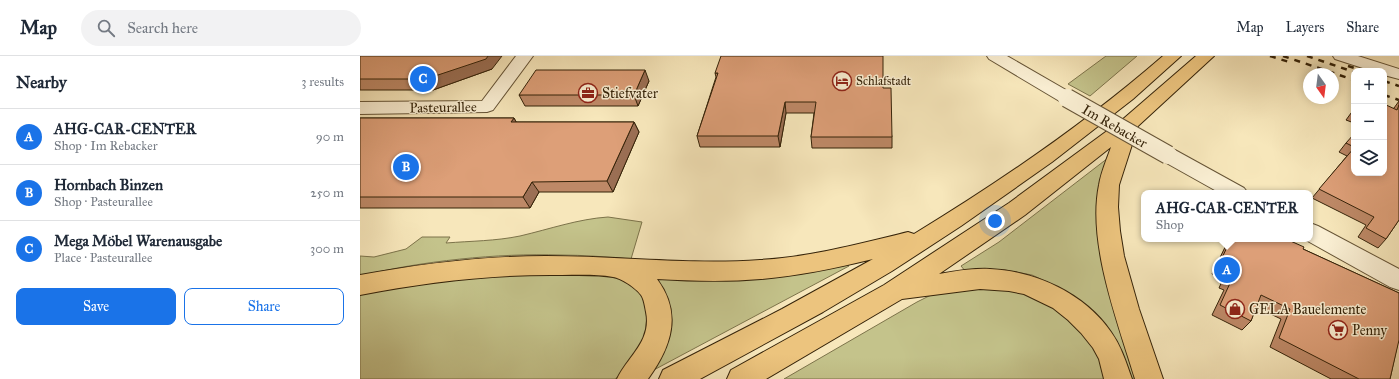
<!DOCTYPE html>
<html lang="en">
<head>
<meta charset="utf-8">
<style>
  :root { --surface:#fff; --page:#f2f2f3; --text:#1f2937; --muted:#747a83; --line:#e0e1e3; --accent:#1a73e8 }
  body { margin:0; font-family:"IM FELL Great Primer",serif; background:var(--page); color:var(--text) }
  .controls { position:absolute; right:12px; top:12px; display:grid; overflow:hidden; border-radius:8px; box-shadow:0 2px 10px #0003 }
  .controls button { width:36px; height:36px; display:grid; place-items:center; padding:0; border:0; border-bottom:1px solid var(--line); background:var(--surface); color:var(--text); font:20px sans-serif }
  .compass { position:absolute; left:943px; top:12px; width:36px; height:36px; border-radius:50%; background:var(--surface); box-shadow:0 2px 10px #0003; rotate:166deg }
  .you { position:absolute; left:635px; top:165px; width:14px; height:14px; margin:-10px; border:3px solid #fff; border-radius:50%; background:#1a73e8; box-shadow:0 0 0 6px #1a73e833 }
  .badge { display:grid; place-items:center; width:26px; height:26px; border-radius:50%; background:var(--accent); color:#fff; font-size:13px; font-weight:700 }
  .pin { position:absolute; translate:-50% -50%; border:2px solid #fff; box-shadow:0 1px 4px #0006 }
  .popup { position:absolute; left:781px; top:134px; width:172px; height:52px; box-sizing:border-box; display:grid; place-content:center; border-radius:8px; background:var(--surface); filter:drop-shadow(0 1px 3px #0005); font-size:13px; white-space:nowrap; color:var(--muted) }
  .popup b { font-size:15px; color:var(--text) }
  .popup::after { content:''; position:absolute; left:50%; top:100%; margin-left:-8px; border:8px solid transparent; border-top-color:var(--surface) }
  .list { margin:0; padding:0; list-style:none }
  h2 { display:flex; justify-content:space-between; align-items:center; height:52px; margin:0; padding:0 16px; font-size:17px }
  h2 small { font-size:13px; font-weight:400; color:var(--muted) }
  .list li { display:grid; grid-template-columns:26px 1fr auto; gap:12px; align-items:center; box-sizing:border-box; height:56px; padding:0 16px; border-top:1px solid var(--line) }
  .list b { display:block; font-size:15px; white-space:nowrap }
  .list p { margin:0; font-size:13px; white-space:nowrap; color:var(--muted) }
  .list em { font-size:13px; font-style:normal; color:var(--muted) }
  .actions { display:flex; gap:8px; padding:12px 16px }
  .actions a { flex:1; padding:9px 0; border:1px solid var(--accent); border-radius:8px; text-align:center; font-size:14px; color:var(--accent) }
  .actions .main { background:var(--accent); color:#fff }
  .icon { flex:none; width:22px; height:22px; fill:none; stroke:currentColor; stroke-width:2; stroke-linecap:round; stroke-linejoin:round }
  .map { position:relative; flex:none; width:1039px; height:323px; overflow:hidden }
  header { display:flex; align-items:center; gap:24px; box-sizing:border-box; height:56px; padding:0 20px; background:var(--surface); border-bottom:1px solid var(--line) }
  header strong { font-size:19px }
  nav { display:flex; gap:22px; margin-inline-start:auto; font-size:14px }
  .search { width:280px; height:36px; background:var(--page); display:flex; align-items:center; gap:10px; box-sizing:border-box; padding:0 14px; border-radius:22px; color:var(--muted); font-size:15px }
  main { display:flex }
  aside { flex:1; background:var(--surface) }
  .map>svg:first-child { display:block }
</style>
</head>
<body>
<header>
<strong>Map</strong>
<div class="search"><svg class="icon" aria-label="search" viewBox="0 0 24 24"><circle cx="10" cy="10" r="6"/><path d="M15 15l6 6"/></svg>Search here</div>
<nav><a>Map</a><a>Layers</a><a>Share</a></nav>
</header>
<main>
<aside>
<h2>Nearby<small>3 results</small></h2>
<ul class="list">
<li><span class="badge">A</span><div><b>AHG-CAR-CENTER</b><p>Shop · Im Rebacker</p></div><em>90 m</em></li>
<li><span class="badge">B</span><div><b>Hornbach Binzen</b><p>Shop · Pasteurallee</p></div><em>250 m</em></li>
<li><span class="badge">C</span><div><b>Mega Möbel Warenausgabe</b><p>Place · Pasteurallee</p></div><em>300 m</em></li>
</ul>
<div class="actions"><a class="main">Save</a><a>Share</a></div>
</aside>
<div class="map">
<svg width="1039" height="323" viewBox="0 0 1039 323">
  <rect width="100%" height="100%" fill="#f7e7bb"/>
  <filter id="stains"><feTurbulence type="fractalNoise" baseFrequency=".005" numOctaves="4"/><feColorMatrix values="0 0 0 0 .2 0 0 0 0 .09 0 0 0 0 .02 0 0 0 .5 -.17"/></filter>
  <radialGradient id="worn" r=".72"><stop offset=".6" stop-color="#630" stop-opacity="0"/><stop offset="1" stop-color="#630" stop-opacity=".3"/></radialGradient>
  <path fill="#c4c38b" stroke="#7c734a" d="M 746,0 L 777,0 L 730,40 L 708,28 Z
    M 748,102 L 748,108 L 778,323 L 770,323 L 725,249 L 702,233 L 672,219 L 645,214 L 606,216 L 601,210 L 639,186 Z
    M 248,161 L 282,166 L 271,203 C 247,201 224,199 200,199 C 138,197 61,205 0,220 L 0,200 L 14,201 L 46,193 L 62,181 L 90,181 L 86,187 C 111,185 136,185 160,180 C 190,173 218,163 248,161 Z
    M 485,205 L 489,210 L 290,316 L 293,226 L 296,219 Z
    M 163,215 L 257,220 L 276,232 L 287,244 L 290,277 L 259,320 L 255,323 L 0,323 L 0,235 Z
    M 602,230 L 661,234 L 706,258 L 737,296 L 745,323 L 424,323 L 557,246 L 573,238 Z"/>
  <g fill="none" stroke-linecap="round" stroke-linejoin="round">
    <g stroke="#665436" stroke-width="2">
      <path id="minor" d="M 156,0 L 173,0 L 133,54 L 127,56 L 0,58 L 0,46 L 122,45 Z
        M 627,0 L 647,0 L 713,38 L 716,42 L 713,46 L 707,47 L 701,46 L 629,3 Z
        M 973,0 L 998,0 L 1039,13 L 1039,23 L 1024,19 L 1024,15 L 1012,15 L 975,3 Z
        M 808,92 L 815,94 L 884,132 L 888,137 L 860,137 L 801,104 L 798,99 L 801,94 Z
        M 950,167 L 958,170 L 1039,213 L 1039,234 L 1030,231 L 944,183 L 950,183 Z"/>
    </g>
    <g stroke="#352309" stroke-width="2">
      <path id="highway" d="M 803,0 L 821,0 L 773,43 L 692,106 L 601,170 L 532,215 L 463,256 L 340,323 L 299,323 L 303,314 L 422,253 L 513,203 C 476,212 439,220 401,223 C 367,226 331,225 297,223 C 323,258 311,291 288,323 L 257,323 C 268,300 292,285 286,256 C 285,251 284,243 281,239 C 276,232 261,222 253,221 C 237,218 218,219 202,219 C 134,218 67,226 0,239 L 0,219 C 61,208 123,200 186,200 C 257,200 329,209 400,204 C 450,201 499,188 548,176 L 554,178 C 641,125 726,67 803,0 Z
        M 836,0 L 854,0 L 778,70 L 759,129 L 758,151 L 760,175 L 764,200 L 779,253 L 803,323 L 775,323 C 758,267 727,187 739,129 C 741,116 747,103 751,91 L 665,159 L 579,218 C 596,215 613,212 630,213 C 676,215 725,238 751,276 C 761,290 766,306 772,323 L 744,323 L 739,303 L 733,292 L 721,277 L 708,264 L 693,252 L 664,238 L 649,235 L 620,233 L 542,243 L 406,323 L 367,323 L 371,314 L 524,229 L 649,147 L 762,64 Z"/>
    </g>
    <use href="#minor" fill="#faefd3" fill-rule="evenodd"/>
    <use href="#highway" fill="#ecc47e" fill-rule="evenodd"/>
    <path stroke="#352309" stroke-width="2.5" stroke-dasharray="6 6" stroke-linecap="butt" d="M 910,0 L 929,6
      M 923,0 L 994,24
      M 947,0 L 994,16
      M 988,10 L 1004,15
      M 1024,25 L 1039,30
      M 1024,39 L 1039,44"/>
    <g stroke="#665436" stroke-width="20" stroke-linecap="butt">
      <path id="minor-bridge" d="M 707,42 L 808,99"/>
    </g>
    <use href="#minor-bridge" stroke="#faefd3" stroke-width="18"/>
  </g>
  <path fill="#be8967" stroke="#352309" d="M 0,0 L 132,13 L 73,34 L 0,34 Z
    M 355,17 L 523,32 L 532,81 L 532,92 L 452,92 L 451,81 L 454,57 L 426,57 L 420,91 L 340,91 L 337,80 L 356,21 Z
    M 289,25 L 278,50 L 165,50 L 159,39 Z
    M 1039,45 L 1039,164 L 1026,183 L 1018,192 L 998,181 L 1006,169 L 952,142 L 987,100 L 979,96 L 986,87 L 1034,52 Z
    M 994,53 L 994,67 L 986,64 Z
    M 0,62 L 154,62 L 156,66 L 274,66 L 279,76 L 253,136 L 179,136 L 170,152 L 0,152 Z
    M 869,183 L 926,183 L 943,193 L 1039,237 L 1039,287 L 1038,286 L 1030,323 L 971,323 L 910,291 L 921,263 L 896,251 L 891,265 L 882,274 L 852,259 L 864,234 L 859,232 L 863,223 L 852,218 Z"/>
  <path fill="#9b6f54" stroke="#352309" d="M 128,0 L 142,0 L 132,13 L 73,34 L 66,23 Z
    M 285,14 L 289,25 L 278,50 L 274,39 Z
    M 425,46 L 426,57 L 420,91 L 418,80 Z
    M 154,62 L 160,73 L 151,66 Z
    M 274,66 L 279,76 L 253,136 L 247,125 Z
    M 172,126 L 179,136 L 170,152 L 163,141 Z"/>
  <path fill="#dd9f78" stroke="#352309" d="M 0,0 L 128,0 L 126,3 L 66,23 L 0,23 Z
    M 361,0 L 523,0 L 523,32 L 531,32 L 532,81 L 451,81 L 456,46 L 425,46 L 418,80 L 337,80 L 358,17 L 355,17 Z
    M 176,14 L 285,14 L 274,39 L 159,39 Z
    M 1024,48 L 1037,54 L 1039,49 L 1039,164 L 1026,183 L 1006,172 L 1014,161 L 959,133 L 994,92 L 994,117 L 1024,117 Z
    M 0,62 L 154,62 L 151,66 L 274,66 L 247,125 L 172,126 L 163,141 L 0,141 Z
    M 994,78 L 994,91 L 986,87 Z
    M 871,183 L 926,183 L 944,191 L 943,193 L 1039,237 L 1039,284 L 1030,323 L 999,323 L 919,282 L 930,253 L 901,239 L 891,265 L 860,249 L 871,225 L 866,222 L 871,213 L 859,208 Z"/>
  <defs>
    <g id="hotel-ring" transform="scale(1)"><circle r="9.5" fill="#faefd3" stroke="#8f2418" stroke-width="1.5"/><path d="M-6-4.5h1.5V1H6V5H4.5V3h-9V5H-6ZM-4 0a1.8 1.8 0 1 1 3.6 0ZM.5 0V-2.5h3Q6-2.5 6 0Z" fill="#8f2418"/></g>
    <g id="office-ring" transform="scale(1)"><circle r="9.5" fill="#faefd3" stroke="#8f2418" stroke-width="1.5"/><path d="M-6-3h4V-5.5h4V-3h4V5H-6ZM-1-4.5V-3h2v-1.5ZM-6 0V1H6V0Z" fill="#8f2418"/></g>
    <g id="shop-ring" transform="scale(1)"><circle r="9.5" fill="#faefd3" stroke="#8f2418" stroke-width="1.5"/><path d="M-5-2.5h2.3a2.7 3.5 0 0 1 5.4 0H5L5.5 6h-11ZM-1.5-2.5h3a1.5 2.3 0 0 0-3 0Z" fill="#8f2418"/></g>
    <g id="supermarket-ring" transform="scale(1)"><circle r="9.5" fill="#faefd3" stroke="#8f2418" stroke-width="1.5"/><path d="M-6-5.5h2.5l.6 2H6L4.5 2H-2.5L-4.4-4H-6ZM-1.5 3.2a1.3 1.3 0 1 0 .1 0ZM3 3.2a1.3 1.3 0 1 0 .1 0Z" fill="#8f2418"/></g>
  </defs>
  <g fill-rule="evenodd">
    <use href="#hotel-ring" x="482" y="25"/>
    <use href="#office-ring" x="228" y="37"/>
    <use href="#shop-ring" x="875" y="253"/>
    <use href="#supermarket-ring" x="978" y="274"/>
  </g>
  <g text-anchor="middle" stroke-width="3" stroke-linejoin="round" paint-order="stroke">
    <g font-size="12" fill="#352309" stroke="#faefd3" text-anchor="start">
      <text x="496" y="29">Schlafstadt</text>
    </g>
    <g font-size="14" fill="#352309" stroke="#faefd3" text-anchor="start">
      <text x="242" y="42">Stiefvater</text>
      <text x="889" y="258">GELA Bauelemente</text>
      <text x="992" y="279">Penny</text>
    </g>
    <g font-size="14" fill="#352309" stroke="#faefd3">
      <text transform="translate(83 51) rotate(-1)" y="5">Pasteurallee</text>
      <text transform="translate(755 70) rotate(30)" y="5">Im Rebacker</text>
    </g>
  </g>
  <rect width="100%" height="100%" filter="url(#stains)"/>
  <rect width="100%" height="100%" fill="url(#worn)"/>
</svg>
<div class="controls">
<button>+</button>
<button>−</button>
<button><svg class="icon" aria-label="layers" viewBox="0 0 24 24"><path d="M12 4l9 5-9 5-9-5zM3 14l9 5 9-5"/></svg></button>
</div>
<svg class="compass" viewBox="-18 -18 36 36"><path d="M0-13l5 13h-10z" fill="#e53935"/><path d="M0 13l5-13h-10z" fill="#747a83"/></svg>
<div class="you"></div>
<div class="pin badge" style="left:867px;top:214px">A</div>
<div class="popup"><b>AHG-CAR-CENTER</b>Shop</div>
<div class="pin badge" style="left:46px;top:111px">B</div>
<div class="pin badge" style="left:63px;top:23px">C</div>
</div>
</main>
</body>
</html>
